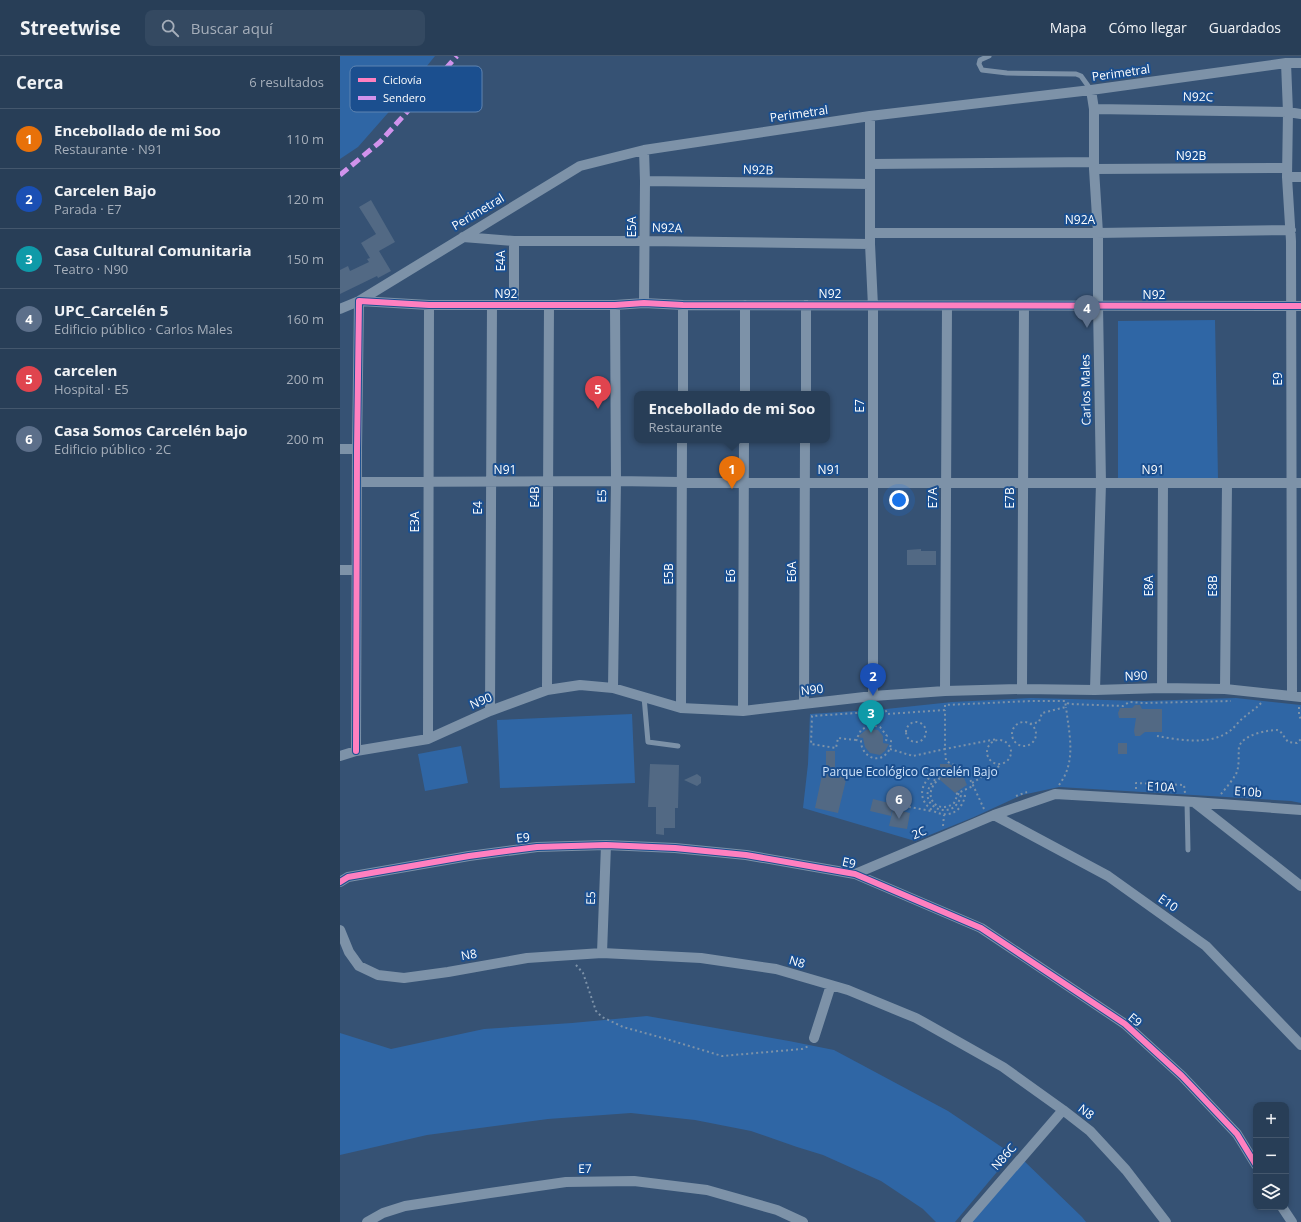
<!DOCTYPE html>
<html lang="es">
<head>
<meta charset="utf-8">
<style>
  :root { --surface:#283e57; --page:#344961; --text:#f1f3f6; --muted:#a5aeba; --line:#44576d; --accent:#b9c2ce }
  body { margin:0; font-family:"Open Sans",sans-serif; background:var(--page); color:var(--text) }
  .controls { position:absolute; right:12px; bottom:12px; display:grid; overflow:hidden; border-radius:8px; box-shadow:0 2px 6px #0003 }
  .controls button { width:36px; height:36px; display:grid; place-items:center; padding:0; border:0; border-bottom:1px solid var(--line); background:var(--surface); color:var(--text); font:20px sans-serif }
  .you { position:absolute; left:559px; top:444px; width:14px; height:14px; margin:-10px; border:3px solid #fff; border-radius:50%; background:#1a73e8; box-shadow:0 0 0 6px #1a73e833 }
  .badge { display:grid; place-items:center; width:26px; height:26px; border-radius:50%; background:var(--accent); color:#fff; font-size:13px; font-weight:700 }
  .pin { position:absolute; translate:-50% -33px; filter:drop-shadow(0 1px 2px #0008) }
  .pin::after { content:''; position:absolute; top:21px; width:14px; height:12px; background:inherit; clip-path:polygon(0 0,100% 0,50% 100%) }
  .popup { position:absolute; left:294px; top:335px; width:196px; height:52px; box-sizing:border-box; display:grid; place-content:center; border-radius:8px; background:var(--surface); filter:drop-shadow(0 1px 3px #0005); font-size:13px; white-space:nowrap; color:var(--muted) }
  .popup b { font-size:15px; color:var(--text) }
  .popup::after { content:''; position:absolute; left:50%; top:100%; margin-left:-8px; border:8px solid transparent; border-top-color:var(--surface) }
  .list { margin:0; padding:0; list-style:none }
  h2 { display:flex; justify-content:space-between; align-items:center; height:52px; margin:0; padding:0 16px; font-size:17px }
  h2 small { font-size:13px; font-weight:400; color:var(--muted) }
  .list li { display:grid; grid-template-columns:26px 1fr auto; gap:12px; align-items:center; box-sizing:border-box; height:60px; padding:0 16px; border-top:1px solid var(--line) }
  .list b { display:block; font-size:15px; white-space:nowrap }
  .list p { margin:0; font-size:13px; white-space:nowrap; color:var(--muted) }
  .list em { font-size:13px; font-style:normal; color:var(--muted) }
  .icon { flex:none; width:22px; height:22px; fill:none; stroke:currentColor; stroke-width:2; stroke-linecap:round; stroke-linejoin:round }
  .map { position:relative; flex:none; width:961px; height:1166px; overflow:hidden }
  header { display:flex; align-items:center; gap:24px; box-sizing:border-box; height:56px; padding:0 20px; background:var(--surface); border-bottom:1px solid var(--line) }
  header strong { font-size:19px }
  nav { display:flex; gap:22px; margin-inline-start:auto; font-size:14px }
  .search { width:280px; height:36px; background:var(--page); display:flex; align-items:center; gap:10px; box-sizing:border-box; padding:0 14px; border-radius:8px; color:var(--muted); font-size:15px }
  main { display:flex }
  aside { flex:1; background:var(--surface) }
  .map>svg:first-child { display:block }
</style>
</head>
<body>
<header>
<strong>Streetwise</strong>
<div class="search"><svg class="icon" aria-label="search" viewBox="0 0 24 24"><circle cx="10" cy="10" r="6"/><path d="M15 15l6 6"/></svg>Buscar aquí</div>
<nav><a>Mapa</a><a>Cómo llegar</a><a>Guardados</a></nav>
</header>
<main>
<aside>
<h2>Cerca<small>6 resultados</small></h2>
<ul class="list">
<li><span class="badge" style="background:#e8710a">1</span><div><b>Encebollado de mi Soo</b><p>Restaurante · N91</p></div><em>110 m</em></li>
<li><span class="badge" style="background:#1a4fb4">2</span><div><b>Carcelen Bajo</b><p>Parada · E7</p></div><em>120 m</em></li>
<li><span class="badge" style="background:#0f9aa8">3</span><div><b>Casa Cultural Comunitaria</b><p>Teatro · N90</p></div><em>150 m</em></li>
<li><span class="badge" style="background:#5c6f8a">4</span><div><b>UPC_Carcelén 5</b><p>Edificio público · Carlos Males</p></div><em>160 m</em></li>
<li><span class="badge" style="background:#e0444e">5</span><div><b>carcelen</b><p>Hospital · E5</p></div><em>200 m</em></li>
<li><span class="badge" style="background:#5c6f8a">6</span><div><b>Casa Somos Carcelén bajo</b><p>Edificio público · 2C</p></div><em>200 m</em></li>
</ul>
</aside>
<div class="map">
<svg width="961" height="1166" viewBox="0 0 961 1166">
  <rect width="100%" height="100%" fill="#365274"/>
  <path fill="#2f66a5" d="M 0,0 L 95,0 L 62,41 L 18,91 L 0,103 Z
    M 875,264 L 878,423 L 778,422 L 778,265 Z
    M 691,642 L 804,645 L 896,642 L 961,649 L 961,747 L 951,745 L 719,731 L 682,739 L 634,761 L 575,785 L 463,752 L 468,708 L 470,658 L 546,653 L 612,646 Z
    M 292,658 L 295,727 L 160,732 L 157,664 Z
    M 121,690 L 128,727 L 85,735 L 78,698 Z
    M 307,960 L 449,985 L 494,994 L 608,1055 L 672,1098 L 615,1166 L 596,1166 L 583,1153 L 541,1125 L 483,1099 L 457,1091 L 411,1075 L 355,1064 L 291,1057 L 208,1063 L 87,1079 L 0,1099 L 0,977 L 51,993 L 144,973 L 232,967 Z
    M 681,1102 L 742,1161 L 746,1166 L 626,1166 Z"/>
  <path fill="#526984" d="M 31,144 L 55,186 L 39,195 L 51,215 L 38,222 L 37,220 L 0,238 L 0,214 L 8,210 L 10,215 L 29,206 L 27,203 L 30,202 L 21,187 L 36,178 L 19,151 Z
    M 581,493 L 581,495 L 596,495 L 596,509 L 567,509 L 567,494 Z
    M 795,649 L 800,649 L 802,653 L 822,653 L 822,676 L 805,676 L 800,680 L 795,680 L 794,675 L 796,662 L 779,662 L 778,657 L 780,652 L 792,652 Z
    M 531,673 L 538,674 L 543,680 L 543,687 L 549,688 L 545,695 L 540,699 L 530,697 L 525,691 L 523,682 L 517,681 L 526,674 Z
    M 778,687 L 787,687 L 787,698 L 778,698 Z
    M 486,695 L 495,695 L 495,714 L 506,717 L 505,724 L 506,724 L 498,757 L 475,752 L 482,719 L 486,719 Z
    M 310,708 L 339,709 L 338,752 L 335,752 L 335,772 L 324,772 L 324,779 L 316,778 L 316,751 L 308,751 Z
    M 600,708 L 609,708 L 619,713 L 622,717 L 627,729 L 615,737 L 600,724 Z
    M 357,718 L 361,721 L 361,727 L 357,730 L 344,724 Z
    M 533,743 L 553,748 L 551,760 L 530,755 Z
    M 553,753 L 570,757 L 567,773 L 549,770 Z"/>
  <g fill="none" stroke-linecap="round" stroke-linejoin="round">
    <path stroke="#7d92a8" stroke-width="2" stroke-dasharray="2 3" stroke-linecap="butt" d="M 959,651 L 959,660 L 961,663
      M672 678a12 12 0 1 1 24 0a12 12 0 1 1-24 0Z
      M566 676a10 10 0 1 1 20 0a10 10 0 1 1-20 0Z
      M 690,668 L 699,666 L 702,657 L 726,651 L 725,645
      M 530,669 L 540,671 L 547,680 L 546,684 L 551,685 C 551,689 550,694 547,697 C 537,709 521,699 521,685 L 516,684 L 521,674 Z
      M 817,680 C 840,684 871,690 891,674 C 895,671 898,666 902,663 C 908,657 915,654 921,647
      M647 696a12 12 0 1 1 24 0a12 12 0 1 1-24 0Z
      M 516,684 L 498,682 L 496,692 L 471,688 L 472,660 L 546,655 L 547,658 L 605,654 L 605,649 L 691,645 L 725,645 L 729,648 L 783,650 L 789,646 L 804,647 L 891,645
      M 550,693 L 573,700 L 605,693 L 605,654
      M 599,720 C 566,746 614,771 621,739 L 625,740 C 616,778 565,749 588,723 C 591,720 595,718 598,715 L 599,723 C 580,739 597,760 614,747 L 618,738 L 621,739
      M 632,727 L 661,709
      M 719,729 C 737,705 729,678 726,651
      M 796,733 L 796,727 L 844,729 L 845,737
      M 616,738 L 633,730
      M 881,738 C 886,732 892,725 896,718 C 900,709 898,700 899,691 C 902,679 927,674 937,674 L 940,675 L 948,686 L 957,687 L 961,683
      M 676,740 L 687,736
      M 559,749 L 591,755
      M 644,753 L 632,727 L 624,714 L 606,705 L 605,693 L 657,683
      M 603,770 L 604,759
      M 236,909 L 243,917 L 256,955 L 262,961 L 283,971 L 323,982 L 382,1000 L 462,993 L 469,990"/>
    <path stroke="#7d92a8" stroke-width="5" d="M 649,0 L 640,4 L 639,8 L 642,14 L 667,17 L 736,18 L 741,20 L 751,34
      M 304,641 L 308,686 L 338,690
      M 847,745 L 848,794"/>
    <path stroke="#7d92a8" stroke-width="10" d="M 946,7 L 948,56 L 947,121 L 951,185 L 952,639
      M 751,34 L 754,53 L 754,113 L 758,177 L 758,250 L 761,427 L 755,634
      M 754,53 L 948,56 L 961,58
      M 530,60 L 530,188 L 533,250 L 533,640
      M 304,94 L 305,125 L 304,247
      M 531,108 L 754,106
      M 754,113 L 947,112
      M 947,121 L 961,121
      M 305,125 L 530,128
      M 530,177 L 758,177 L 951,174
      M 123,181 L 174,185 L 305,185 L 530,188
      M 174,249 L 174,185
      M 0,253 L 19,245 L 240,110 L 304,94 L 530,60 L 751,34 L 946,7 L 961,7
      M 343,338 L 343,249
      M 405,338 L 405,249
      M 466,338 L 466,249
      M 0,393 L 17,393
      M 17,426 L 276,425 L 404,427 L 961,427
      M 0,514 L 16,514
      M 273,632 L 276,425 L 275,249
      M 822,632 L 823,427
      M 682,633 L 684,250
      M 885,633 L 887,428
      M 207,634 L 209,249
      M 605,635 L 607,250
      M 464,648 L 465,384
      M 341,652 L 342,384
      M 150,655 L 152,249
      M 403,655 L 404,384
      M 88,683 L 89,249
      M 16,695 L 17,393 L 19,245 L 89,249 L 275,249 L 304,247 L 343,249 L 961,250
      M 0,700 L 16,695 L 88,683 L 150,655 L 207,634 L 240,629 L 273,632 L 341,652 L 403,655 L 533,640 L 605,635 L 682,633 L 755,634 L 822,632 L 885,633 L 961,641
      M 854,746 L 961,754
      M 654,759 L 768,820 L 866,890 L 961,989
      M 515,818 L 654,759 L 715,738 L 854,746 L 961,830
      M 0,826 L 8,821 L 129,800 L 197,791 L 266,789 L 335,792 L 406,799 L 515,818 L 641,872 L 785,968 L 842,1020 L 897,1078 L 916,1109
      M 0,874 L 9,896 L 19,910 L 38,919 L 64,922 L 108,916 L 187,902 L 262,897 L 361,902 L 436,913 L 508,934 L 576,962 L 663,1011 L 723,1054 L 750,1075 L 786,1114 L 826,1166
      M 262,897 L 266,789
      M 474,982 L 491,929
      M 942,1151 L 952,1166
      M 27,1166 L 43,1157 L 65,1150 L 150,1137 L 226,1126 L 294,1125 L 367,1134 L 437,1154 L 463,1166
      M 626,1166 L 723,1054"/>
    <path stroke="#d193ec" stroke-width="5" stroke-dasharray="10 5" stroke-linecap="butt" d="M 0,119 L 40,86 L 117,0"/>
    <g stroke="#1b4f8f" stroke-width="8">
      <path id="cycleway" d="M 16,695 L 17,393 L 19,245 L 89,249 L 275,249 L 304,247 L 343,249 L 961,250
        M 0,826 L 8,821 L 129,800 L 197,791 L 266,789 L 335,792 L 406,799 L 515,818 L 641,872 L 785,968 L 842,1020 L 897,1078 L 916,1109"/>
    </g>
    <use href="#cycleway" stroke="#ff80c0" stroke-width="6"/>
  </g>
  <g text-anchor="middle" stroke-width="4" stroke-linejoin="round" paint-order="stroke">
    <g font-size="12" fill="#fff" stroke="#1b4f8f">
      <text transform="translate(781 17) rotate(-8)" y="4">Perimetral</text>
      <text transform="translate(858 41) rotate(1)" y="4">N92C</text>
      <text transform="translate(459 58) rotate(-8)" y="4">Perimetral</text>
      <text x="851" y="104">N92B</text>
      <text transform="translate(418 114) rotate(1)" y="4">N92B</text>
      <text transform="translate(138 156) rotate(-31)" y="4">Perimetral</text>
      <text x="740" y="168">N92A</text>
      <text transform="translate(292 171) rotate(-90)" y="4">E5A</text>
      <text transform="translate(327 172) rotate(1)" y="4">N92A</text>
      <text transform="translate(161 205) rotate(-90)" y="4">E4A</text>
      <text x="166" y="242">N92</text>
      <text x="490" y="242">N92</text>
      <text x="814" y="243">N92</text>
      <text transform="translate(938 323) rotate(-90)" y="4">E9</text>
      <text transform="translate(746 334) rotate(-91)" y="4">Carlos Males</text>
      <text transform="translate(520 350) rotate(-90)" y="4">E7</text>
      <text x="165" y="418">N91</text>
      <text x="489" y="418">N91</text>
      <text x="813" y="418">N91</text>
      <text transform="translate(262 440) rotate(-89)" y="4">E5</text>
      <text transform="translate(195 441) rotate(-90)" y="4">E4B</text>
      <text transform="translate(593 442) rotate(-90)" y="4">E7A</text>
      <text transform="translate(670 442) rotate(-90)" y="4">E7B</text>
      <text transform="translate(138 452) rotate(-90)" y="4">E4</text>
      <text transform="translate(75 466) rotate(-90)" y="4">E3A</text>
      <text transform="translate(452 516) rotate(-90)" y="4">E6A</text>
      <text transform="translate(329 518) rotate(-90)" y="4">E5B</text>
      <text transform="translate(391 520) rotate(-90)" y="4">E6</text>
      <text transform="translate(809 530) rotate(-90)" y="4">E8A</text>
      <text transform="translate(873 530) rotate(-90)" y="4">E8B</text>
      <text transform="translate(796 620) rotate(-2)" y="4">N90</text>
      <text transform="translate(472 634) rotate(-7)" y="4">N90</text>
      <text transform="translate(141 645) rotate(-23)" y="4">N90</text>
      <text transform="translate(821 731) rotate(3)" y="4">E10A</text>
      <text transform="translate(908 736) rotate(4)" y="4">E10b</text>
      <text transform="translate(579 777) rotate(-23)" y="4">2C</text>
      <text transform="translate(183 782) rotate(-7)" y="4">E9</text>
      <text transform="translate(509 807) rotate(12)" y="4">E9</text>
      <text transform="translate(251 842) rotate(-88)" y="4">E5</text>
      <text transform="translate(828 847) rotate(35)" y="4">E10</text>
      <text transform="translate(129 899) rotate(-10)" y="4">N8</text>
      <text transform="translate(457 906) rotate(16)" y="4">N8</text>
      <text transform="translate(795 964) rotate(40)" y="4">E9</text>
      <text transform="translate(746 1056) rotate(38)" y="4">N8</text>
      <text transform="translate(664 1101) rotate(-49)" y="4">N86C</text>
      <text transform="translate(245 1113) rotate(-1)" y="4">E7</text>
    </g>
    <g font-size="12" fill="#cfe3fa" stroke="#1b4f8f">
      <text x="570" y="720">Parque Ecológico Carcelén Bajo</text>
    </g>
  </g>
  <rect x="10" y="10" width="132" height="46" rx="6" fill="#1b4f8f" stroke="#5f84b1" stroke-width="1"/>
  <rect x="18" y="22" width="18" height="4" fill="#ff80c0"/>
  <rect x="18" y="40" width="18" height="4" fill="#d193ec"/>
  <g font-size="11" fill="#fff">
    <text x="43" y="28">Ciclovía</text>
    <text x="43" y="46">Sendero</text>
  </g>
</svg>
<div class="controls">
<button>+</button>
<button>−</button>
<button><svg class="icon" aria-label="layers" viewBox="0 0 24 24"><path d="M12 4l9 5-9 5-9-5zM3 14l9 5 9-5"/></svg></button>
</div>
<div class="you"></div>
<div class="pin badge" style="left:392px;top:433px;background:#e8710a">1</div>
<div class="popup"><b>Encebollado de mi Soo</b>Restaurante</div>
<div class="pin badge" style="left:533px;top:640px;background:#1a4fb4">2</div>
<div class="pin badge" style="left:531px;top:677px;background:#0f9aa8">3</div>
<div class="pin badge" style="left:747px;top:272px;background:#5c6f8a">4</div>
<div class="pin badge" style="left:258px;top:353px;background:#e0444e">5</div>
<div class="pin badge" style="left:559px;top:763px;background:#5c6f8a">6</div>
</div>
</main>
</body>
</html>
